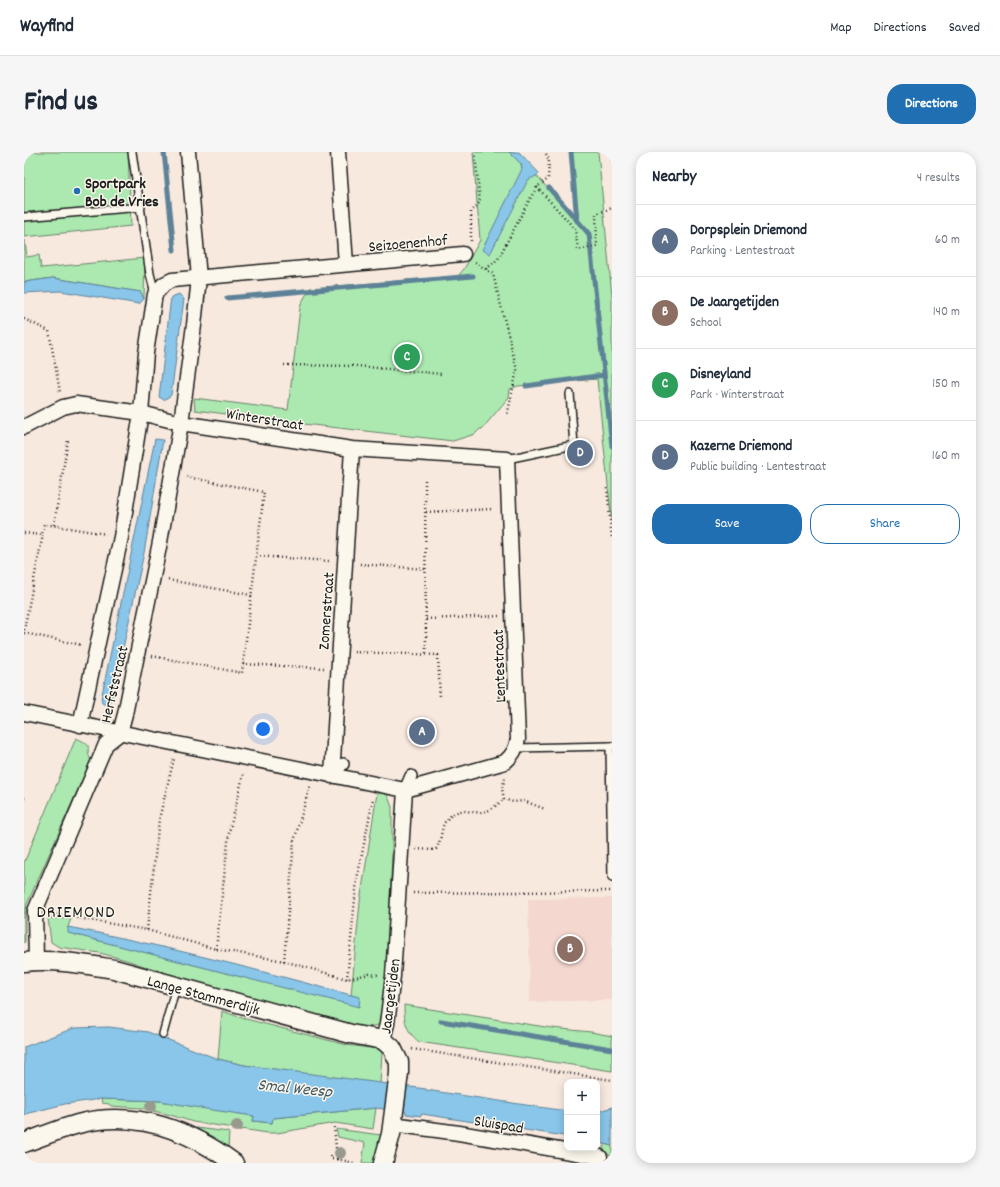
<!DOCTYPE html>
<html lang="en">
<head>
<meta charset="utf-8">
<style>
  :root { --surface:#fff; --page:#f6f6f7; --text:#1f2937; --muted:#747a83; --line:#e0e1e3; --accent:#1f6fb2 }
  body { margin:0; font-family:Dekko,sans-serif; background:var(--page); color:var(--text) }
  .controls { position:absolute; right:12px; bottom:12px; display:grid; overflow:hidden; border-radius:8px; box-shadow:0 2px 10px #0003 }
  .controls button { width:36px; height:36px; display:grid; place-items:center; padding:0; border:0; border-bottom:1px solid var(--line); background:var(--surface); color:var(--text); font:20px sans-serif }
  .you { position:absolute; left:239px; top:577px; width:14px; height:14px; margin:-10px; border:3px solid #fff; border-radius:50%; background:#1a73e8; box-shadow:0 0 0 6px #1a73e833 }
  .badge { display:grid; place-items:center; width:26px; height:26px; border-radius:50%; background:var(--accent); color:#fff; font-size:13px; font-weight:700 }
  .pin { position:absolute; translate:-50% -50%; border:2px solid #fff; box-shadow:0 1px 4px #0006 }
  .list { margin:0; padding:0; list-style:none }
  h2 { display:flex; justify-content:space-between; align-items:center; height:52px; margin:0; padding:0 16px; font-size:17px }
  h2 small { font-size:13px; font-weight:400; color:var(--muted) }
  .list li { display:grid; grid-template-columns:26px 1fr auto; gap:12px; align-items:center; box-sizing:border-box; height:72px; padding:0 16px; border-top:1px solid var(--line) }
  .list b { display:block; font-size:15px; white-space:nowrap }
  .list p { margin:0; font-size:13px; white-space:nowrap; color:var(--muted) }
  .list em { font-size:13px; font-style:normal; color:var(--muted) }
  .actions { display:flex; gap:8px; padding:12px 16px }
  .actions a { flex:1; padding:9px 0; border:1px solid var(--accent); border-radius:16px; text-align:center; font-size:14px; color:var(--accent) }
  .actions .main { background:var(--accent); color:#fff }
  .map { position:relative; flex:none; width:588px; height:1011px; overflow:hidden; border-radius:16px }
  header { display:flex; align-items:center; gap:24px; box-sizing:border-box; height:56px; padding:0 20px; background:var(--surface); border-bottom:1px solid var(--line) }
  header strong { font-size:19px }
  nav { display:flex; gap:22px; margin-inline-start:auto; font-size:14px }
  .intro { display:flex; align-items:center; justify-content:space-between; box-sizing:border-box; height:96px; padding:0 24px }
  h1 { margin:0; font-size:28px }
  .button { padding:10px 18px; border-radius:16px; background:var(--accent); color:#fff; font-size:14px; font-weight:700 }
  main { display:flex; gap:24px; padding:0 24px }
  aside { flex:1; background:var(--surface); border-radius:16px; box-shadow:0 2px 10px #0003 }
  .map>svg:first-child { display:block }
</style>
</head>
<body>
<header>
<strong>Wayfind</strong>
<nav><a>Map</a><a>Directions</a><a>Saved</a></nav>
</header>
<div class="intro"><h1>Find us</h1><a class="button">Directions</a></div>
<main>
<div class="map">
<svg width="588" height="1011" viewBox="0 0 588 1011">
  <rect width="100%" height="100%" fill="#f8e9df"/>
  <filter id="ink" filterUnits="userSpaceOnUse"><feTurbulence type="fractalNoise" baseFrequency=".025" numOctaves="2"/><feDisplacementMap in="SourceGraphic" scale="8" xChannelSelector="R" yChannelSelector="G"/><feConvolveMatrix kernelMatrix="1 2 1 2 8 2 1 2 1" color-interpolation-filters="sRGB"/></filter>
  <g filter="url(#ink)">
    <path fill="#f4d8cf" d="M 588,746 L 588,848 L 506,850 L 504,747 Z"/>
    <path fill="#ace9b0" stroke="#648266" d="M 0,0 L 104,0 L 107,74 L 0,85 Z
      M 449,0 L 491,0 L 555,71 L 548,0 L 574,0 L 588,144 L 588,372 L 573,227 L 494,234 L 486,237 L 485,245 L 458,277 L 456,277 L 451,282 L 429,289 L 271,271 L 171,258 L 170,246 L 264,258 L 276,156 L 278,150 L 286,136 L 434,124 L 440,117 L 456,88 Z
      M 0,88 L 1,88 L 3,105 L 15,103 L 17,116 L 121,106 L 120,147 L 116,140 L 29,126 L 0,130 Z
      M 52,586 C 73,595 59,595 67,608 L 3,752 L 1,766 L 1,789 L 0,791 L 0,711 Z
      M 354,635 L 363,642 L 368,655 L 368,700 L 363,837 L 361,861 L 355,873 L 338,876 L 191,838 L 102,808 L 76,801 L 35,795 L 27,790 L 24,766 L 47,767 L 44,775 L 45,781 L 219,825 L 336,846 L 327,843 L 336,750 Z
      M 380,853 L 528,876 L 567,880 L 588,884 L 588,919 L 395,890 C 382,879 380,870 380,853 Z
      M 198,859 L 218,866 L 323,893 L 354,897 L 358,901 L 356,932 L 220,913 L 194,907 Z
      M 77,947 L 136,949 L 230,964 L 229,969 L 248,971 L 249,966 L 352,956 L 349,977 L 311,971 L 253,981 L 244,981 L 169,970 L 143,962 L 116,956 L 87,954 L 85,952 L 78,951 Z
      M 172,976 L 205,980 L 204,997 Z
      M 312,977 L 357,983 L 350,1011 L 338,1011 L 341,991 L 314,985 Z
      M 581,992 L 588,994 L 588,1004 L 577,1000 Z"/>
    <path fill="#89c6e9" stroke="#5d8297" d="M 485,0 L 495,0 L 515,21 L 514,23 L 504,28 L 466,102 L 458,98 L 498,17 L 497,12 Z
      M 29,126 L 117,140 L 120,147 L 115,152 L 37,139 L 0,141 L 0,130 Z
      M 155,142 L 160,147 L 147,243 L 140,248 L 135,245 L 147,145 Z
      M 131,287 L 139,288 L 120,401 L 88,546 L 86,551 L 82,553 L 78,551 L 77,547 Z
      M 44,775 C 139,793 233,818 327,843 L 336,845 L 335,855 L 44,781 Z
      M 85,875 L 124,880 L 194,907 L 220,913 L 402,937 L 402,938 L 542,959 L 543,958 L 543,985 L 540,984 L 398,962 L 397,964 L 382,962 L 382,960 L 352,956 L 249,966 L 248,971 L 229,969 L 230,964 L 188,958 L 136,949 L 77,947 L 41,952 L 5,961 L 0,963 L 0,895 L 50,876 Z
      M 588,955 L 588,994 L 573,990 L 573,960 Z"/>
    <g fill="none" stroke-linecap="round" stroke-linejoin="round">
      <path stroke="#5d8297" stroke-width="5" d="M 140,0 L 150,98
        M 547,0 L 553,69
        M 525,36 L 565,82 L 588,294
        M 203,146 L 449,124
        M 502,234 L 580,223
        M 417,869 L 588,897"/>
      <g stroke="#1c1c1c" stroke-width="10">
        <path id="service" d="M 108,0 L 126,122 L 131,141
          M 0,65 L 117,55
          M 483,307 L 550,293 L 546,242
          M 586,594 L 588,725
          M 492,596 L 588,594
          M 139,882 L 152,834"/>
      </g>
      <g stroke="#1c1c1c" stroke-width="14">
        <path id="pedestrian" d="M 481,542 L 492,542
          M 308,624 L 319,612
          M 381,638 L 387,624"/>
      </g>
      <g stroke="#1c1c1c" stroke-width="17">
        <path id="minor" d="M 314,0 L 322,112
          M 0,275 L 39,255 L 52,252 L 117,261 L 157,271 L 328,297 L 483,307 L 494,587 C 492,597 489,603 481,610 L 381,638 L 0,561
          M 56,573 L 97,385 L 117,261 L 122,201 L 131,142 L 140,132 L 148,128 L 439,102
          M 308,624 L 328,297
          M 12,809 L 11,759 L 82,592 L 96,581 L 101,562 L 136,390 L 157,271 L 170,173 L 175,126 L 164,0
          M 359,888 L 363,872 L 369,824 L 381,638
          M 368,972 L 435,981 L 576,1005"/>
      </g>
      <g stroke="#1c1c1c" stroke-width="21">
        <path id="tertiary" d="M 0,810 C 30,807 60,812 90,817 L 327,882 L 359,888 L 368,896 L 375,910 L 375,921 L 367,982 L 359,1011
          M 0,991 C 19,984 38,976 58,971 C 113,958 166,979 210,1011"/>
      </g>
      <path stroke="#1c1c1c" stroke-width="2.5" stroke-dasharray="1 3" stroke-linecap="butt" d="M 587,0 L 588,12
        M 513,35 L 551,77 L 554,98 L 573,94 L 572,62 L 588,56
        M 447,89 L 447,60 L 456,50 L 451,1
        M 451,110 L 469,122 L 493,218 L 483,264
        M 462,117 L 474,107 L 507,45 L 513,35 L 524,27 L 525,8 L 521,0
        M 0,167 L 25,179 L 36,240
        M 260,213 L 333,214 L 417,222
        M 401,328 L 402,503
        M 583,336 L 588,387
        M 402,360 L 469,357
        M 30,373 L 44,288
        M 0,381 L 18,383 L 20,372 L 82,382
        M 232,404 L 305,409
        M 336,412 L 401,417
        M 144,428 L 227,443
        M 402,467 L 475,464
        M 0,478 L 18,387 L 18,383
        M 0,481 L 58,493
        M 330,500 L 414,503 L 416,545
        M 128,504 L 218,521 L 240,340 L 163,325
        M 219,512 L 300,516
        M 0,646 L 1,646
        M 480,647 L 478,637 L 481,626
        M 480,647 L 489,650 L 500,649 L 521,657
        M 392,697 L 407,698 L 412,697 C 418,688 417,676 421,670 C 435,652 443,662 459,660 C 467,659 474,652 480,647
        M 389,741 L 588,739
        M 25,761 L 123,778 L 192,797 L 260,809 L 323,827 L 345,822 L 354,823
        M 123,778 L 135,667 L 150,607
        M 192,797 L 205,681 L 220,620
        M 260,809 L 270,689 L 286,634
        M 323,827 L 333,727 L 349,647
        M 388,897 L 588,928
        M 307,1004 L 307,1007 L 313,1007 L 310,974
        M 313,1007 L 330,1011"/>
      <use href="#service" stroke="#fbf7ec" stroke-width="7"/>
      <use href="#pedestrian" stroke="#fbf7ec" stroke-width="11"/>
      <use href="#minor" stroke="#fbf7ec" stroke-width="14"/>
      <use href="#tertiary" stroke="#fbf7ec" stroke-width="18"/>
    </g>
    <g fill="#979a8c">
      <circle cx="127" cy="954" r="6"/>
      <circle cx="213" cy="974" r="6"/>
      <circle cx="316" cy="1001" r="6"/>
    </g>
  </g>
  <circle fill="#1f6fb2" stroke="#fbf7ec" stroke-width="1.5" cx="53" cy="39" r="4"/>
  <g text-anchor="middle" stroke-width="3" stroke-linejoin="round" paint-order="stroke">
    <g font-size="16" font-weight="bold" fill="#1c1c1c" stroke="#fbf7ec" text-anchor="start">
      <text x="61" y="36">Sportpark<tspan x="61" dy="18">Bob de Vries</tspan></text>
    </g>
    <g font-size="16" fill="#1c1c1c" stroke="#fbf7ec">
      <text transform="translate(384 90) rotate(-5)" y="6">Seizoenenhof</text>
      <text transform="translate(241 266) rotate(9)" y="6">Winterstraat</text>
      <text transform="translate(301 459) rotate(-86)" y="6">Zomerstraat</text>
      <text transform="translate(474 514) rotate(-92)" y="6">Lentestraat</text>
      <text transform="translate(89 532) rotate(-77)" y="6">Herfststraat</text>
      <text transform="translate(180 842) rotate(15)" y="6">Lange Stammerdijk</text>
      <text transform="translate(365 844) rotate(-83)" y="6">Jaargetijden</text>
      <text transform="translate(475 971) rotate(9)" y="6">Sluispad</text>
    </g>
    <g font-size="17" font-style="italic" fill="#425864" stroke="#fbf7ec">
      <text transform="translate(271 935) rotate(6)" y="6">Smal Weesp</text>
    </g>
    <g font-size="18" letter-spacing="1" fill="#1c1c1c" stroke="#fbf7ec">
      <text x="52" y="765">DRIEMOND</text>
    </g>
  </g>
</svg>
<div class="controls">
<button>+</button>
<button>−</button>
</div>
<div class="you"></div>
<div class="pin badge" style="left:398px;top:580px;background:#5c6f8a">A</div>
<div class="pin badge" style="left:546px;top:797px;background:#8d6e63">B</div>
<div class="pin badge" style="left:383px;top:205px;background:#2e9e5b">C</div>
<div class="pin badge" style="left:556px;top:301px;background:#5c6f8a">D</div>
</div>
<aside>
<h2>Nearby<small>4 results</small></h2>
<ul class="list">
<li><span class="badge" style="background:#5c6f8a">A</span><div><b>Dorpsplein Driemond</b><p>Parking · Lentestraat</p></div><em>60 m</em></li>
<li><span class="badge" style="background:#8d6e63">B</span><div><b>De Jaargetijden</b><p>School</p></div><em>140 m</em></li>
<li><span class="badge" style="background:#2e9e5b">C</span><div><b>Disneyland</b><p>Park · Winterstraat</p></div><em>150 m</em></li>
<li><span class="badge" style="background:#5c6f8a">D</span><div><b>Kazerne Driemond</b><p>Public building · Lentestraat</p></div><em>160 m</em></li>
</ul>
<div class="actions"><a class="main">Save</a><a>Share</a></div>
</aside>
</main>
</body>
</html>
